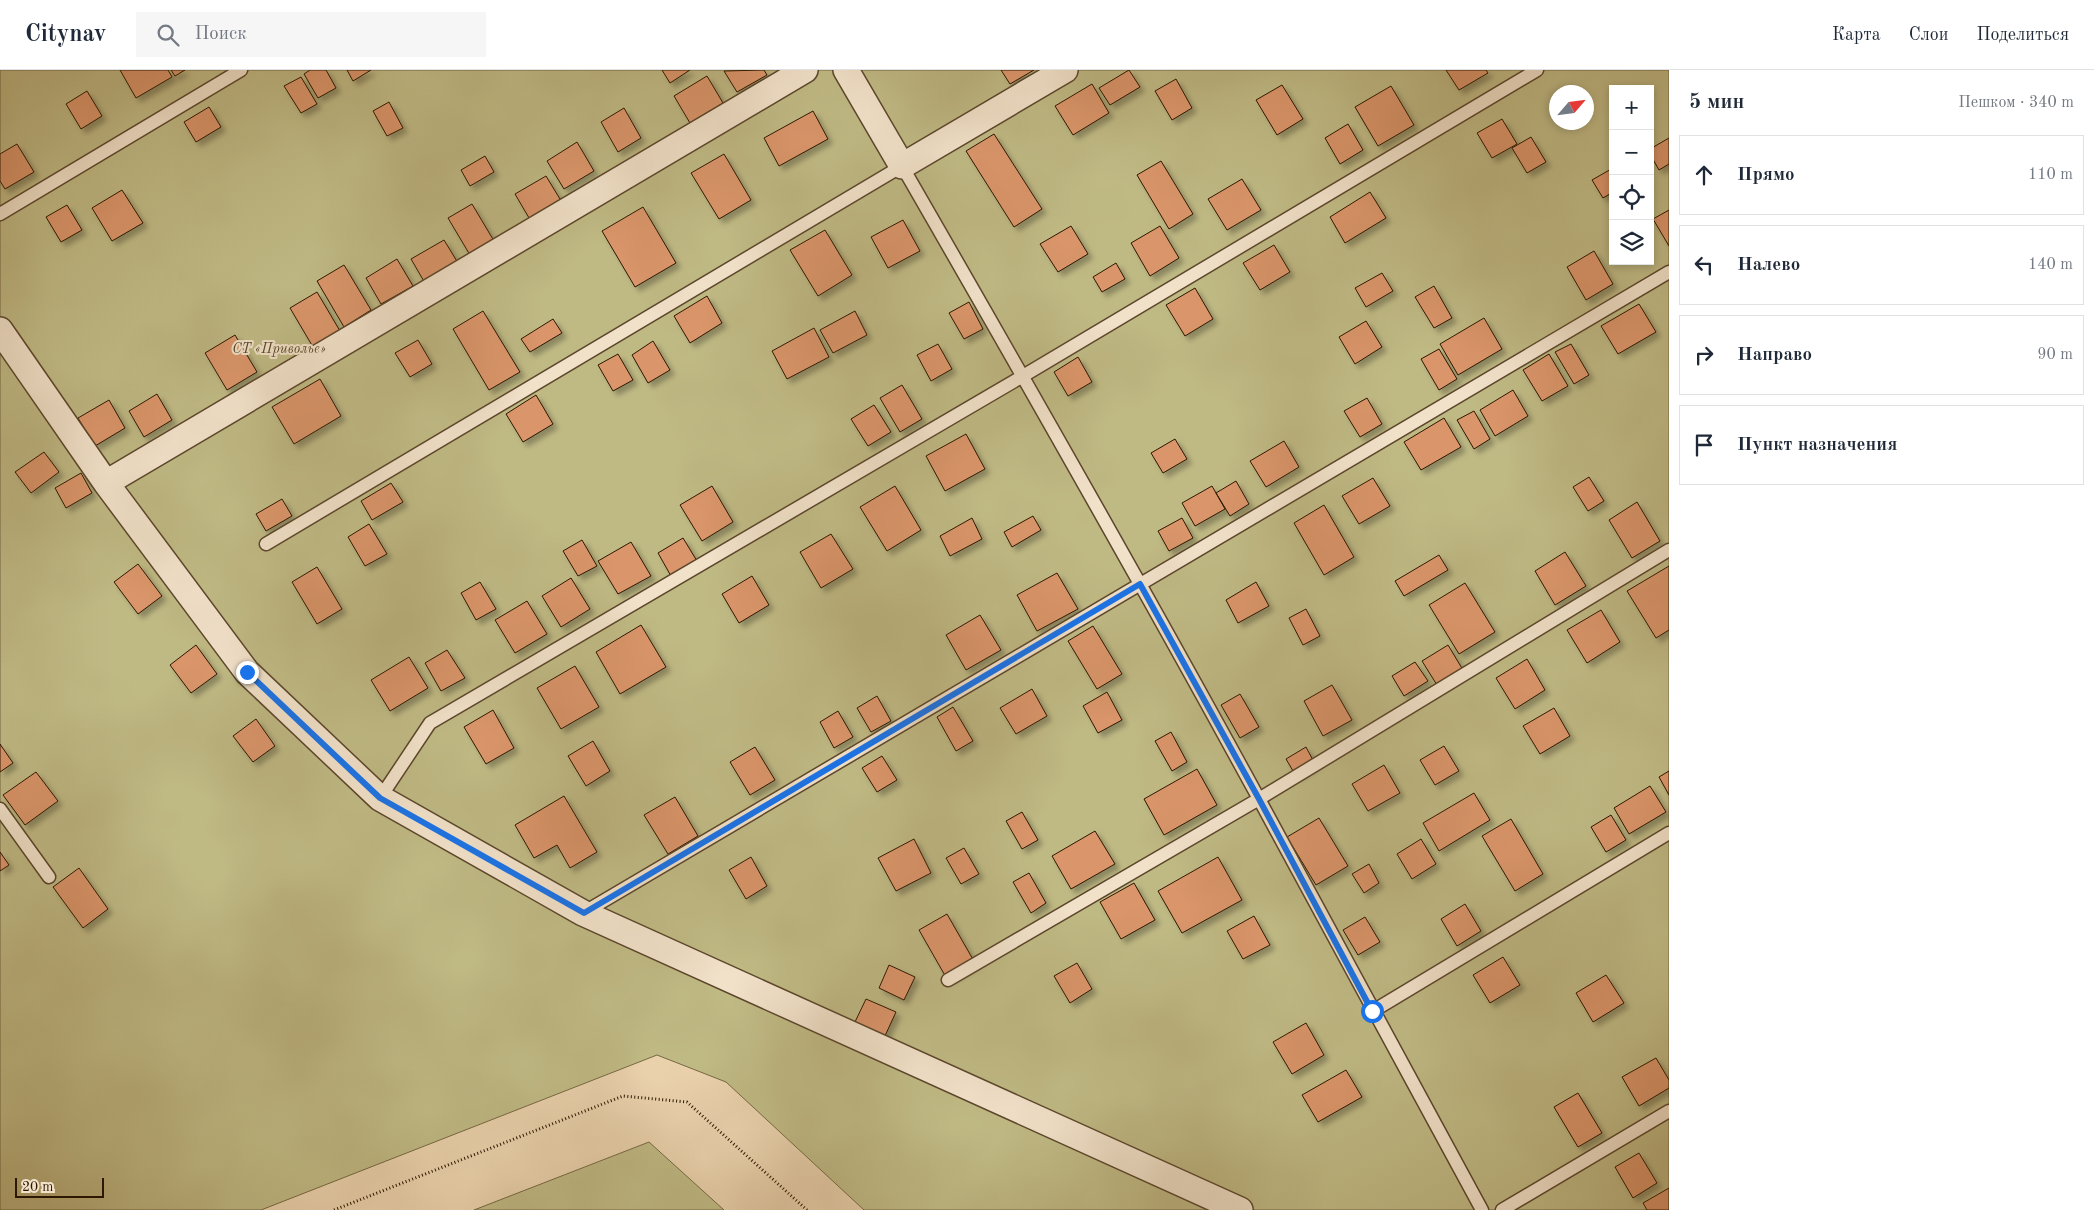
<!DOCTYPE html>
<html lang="ru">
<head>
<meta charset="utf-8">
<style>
  :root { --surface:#fff; --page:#f6f6f7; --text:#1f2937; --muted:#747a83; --line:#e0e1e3 }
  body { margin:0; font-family:"Old Standard TT",serif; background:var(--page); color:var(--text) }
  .controls { position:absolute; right:15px; top:15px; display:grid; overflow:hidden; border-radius:0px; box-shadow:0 2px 8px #0003 }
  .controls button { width:45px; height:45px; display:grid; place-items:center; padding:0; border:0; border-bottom:1px solid var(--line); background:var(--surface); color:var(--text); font:25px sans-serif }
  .compass { position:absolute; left:1549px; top:15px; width:45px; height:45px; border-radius:50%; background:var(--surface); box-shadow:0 2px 8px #0003; rotate:62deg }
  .scale { position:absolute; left:15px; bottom:12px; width:89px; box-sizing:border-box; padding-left:5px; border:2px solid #2d1700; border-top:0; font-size:14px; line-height:18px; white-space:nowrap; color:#2d1700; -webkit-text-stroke:4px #f1e1c9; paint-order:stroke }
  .stop { position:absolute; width:15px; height:15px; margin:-11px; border:4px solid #1a73e8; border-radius:50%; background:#fff }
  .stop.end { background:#1a73e8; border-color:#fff; box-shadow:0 1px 5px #0008 }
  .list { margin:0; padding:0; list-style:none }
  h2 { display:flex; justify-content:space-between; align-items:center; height:65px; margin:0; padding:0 20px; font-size:21px }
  h2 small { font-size:16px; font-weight:400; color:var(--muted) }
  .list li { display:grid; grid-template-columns:32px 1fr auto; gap:15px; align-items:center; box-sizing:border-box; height:80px; margin:0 10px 10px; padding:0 10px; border:1px solid var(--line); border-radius:0px }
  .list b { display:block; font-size:19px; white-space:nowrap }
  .list em { font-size:16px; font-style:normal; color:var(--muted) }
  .icon { flex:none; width:28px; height:28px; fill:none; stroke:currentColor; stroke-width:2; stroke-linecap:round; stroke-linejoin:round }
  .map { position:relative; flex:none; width:1669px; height:1140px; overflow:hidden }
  header { display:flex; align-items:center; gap:30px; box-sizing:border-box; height:70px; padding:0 25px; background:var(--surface); border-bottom:1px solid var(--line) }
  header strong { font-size:24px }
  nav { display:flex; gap:28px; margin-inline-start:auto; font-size:18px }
  .search { width:350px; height:45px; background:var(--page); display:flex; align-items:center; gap:12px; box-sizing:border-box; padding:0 18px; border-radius:0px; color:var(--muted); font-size:19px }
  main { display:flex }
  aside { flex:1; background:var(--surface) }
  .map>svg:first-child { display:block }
</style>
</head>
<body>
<header>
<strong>Citynav</strong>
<div class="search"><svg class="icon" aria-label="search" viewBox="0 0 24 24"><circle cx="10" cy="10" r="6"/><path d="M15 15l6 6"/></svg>Поиск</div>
<nav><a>Карта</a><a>Слои</a><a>Поделиться</a></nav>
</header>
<main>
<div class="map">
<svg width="1669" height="1140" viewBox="0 0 1669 1140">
  <defs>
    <filter id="shadow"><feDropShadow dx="4.5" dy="4.5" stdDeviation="2.5" flood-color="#0004"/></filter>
  </defs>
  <rect width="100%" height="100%" fill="#e9d1ac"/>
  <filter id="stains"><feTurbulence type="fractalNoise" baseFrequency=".004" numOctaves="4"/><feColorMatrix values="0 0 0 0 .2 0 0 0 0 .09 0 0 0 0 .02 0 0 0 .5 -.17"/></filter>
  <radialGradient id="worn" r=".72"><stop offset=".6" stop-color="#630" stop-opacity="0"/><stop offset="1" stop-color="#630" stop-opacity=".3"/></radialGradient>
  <path fill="#bfb984" stroke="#766842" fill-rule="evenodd" d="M 0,0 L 1669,0 L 1669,1140 L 864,1140 L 726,1012 L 657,985 L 261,1140 L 0,1140 ZM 1613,19 L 1650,19 L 1650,191 L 1613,191 ZM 1556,22 L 1586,22 L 1586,52 L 1556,52 Z
    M 649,1072 L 724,1140 L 474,1140 Z"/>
  <path fill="#da956b" stroke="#2d1700" filter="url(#shadow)" d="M 120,0 L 168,0 L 172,7 L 136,28 Z
    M 171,0 L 185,0 L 175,6 Z
    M 310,0 L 326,0 L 336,18 L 318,28 L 304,4 Z
    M 347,0 L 371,0 L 353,11 Z
    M 662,0 L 690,0 L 670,13 Z
    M 764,0 L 767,5 L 737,22 L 724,1 Z
    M 1001,0 L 1034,0 L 1010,14 Z
    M 1129,0 L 1140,17 L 1110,35 L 1099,18 Z
    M 1446,0 L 1486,0 L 1488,3 L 1459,20 Z
    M 707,6 L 723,33 L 690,53 L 674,26 Z
    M 301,7 L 317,34 L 301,43 L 284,16 Z
    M 1176,9 L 1192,38 L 1172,50 L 1155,21 Z
    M 1092,14 L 1109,43 L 1073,65 L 1055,36 Z
    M 1282,15 L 1303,49 L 1277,65 L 1256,30 Z
    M 1391,16 L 1414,55 L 1378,76 L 1355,37 Z
    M 87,21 L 102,46 L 81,59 L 66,34 Z
    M 389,32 L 403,58 L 387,66 L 373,41 Z
    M 209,37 L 221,57 L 196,72 L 184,52 Z
    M 624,38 L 641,68 L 618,82 L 601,52 Z
    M 813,41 L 828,69 L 779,96 L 764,68 Z
    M 1502,49 L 1517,74 L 1492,88 L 1477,63 Z
    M 1348,54 L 1363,80 L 1340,94 L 1325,68 Z
    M 994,64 L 1042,139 L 1014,157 L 966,81 Z
    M 1531,67 L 1546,92 L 1527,103 L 1512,78 Z
    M 1669,68 L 1669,94 L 1659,100 L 1650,84 L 1650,79 Z
    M 577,72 L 594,101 L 564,119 L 547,91 Z
    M 17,74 L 34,102 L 5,119 L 0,111 L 0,84 Z
    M 724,84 L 751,130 L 719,149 L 691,103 Z
    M 485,86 L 494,102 L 470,116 L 461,100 Z
    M 1161,91 L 1193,144 L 1169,159 L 1137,105 Z
    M 1613,98 L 1613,122 L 1603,128 L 1592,110 Z
    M 546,106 L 563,134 L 532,153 L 515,124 Z
    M 1242,109 L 1261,140 L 1227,160 L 1208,129 Z
    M 122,120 L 143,153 L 112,171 L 92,138 Z
    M 1370,122 L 1386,148 L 1345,173 L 1330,147 Z
    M 472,134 L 494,171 L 470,185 L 448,148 Z
    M 67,135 L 82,160 L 61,172 L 46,147 Z
    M 643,137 L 676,193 L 635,217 L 602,161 Z
    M 1669,140 L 1669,176 L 1653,149 Z
    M 903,150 L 920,181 L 888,198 L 871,167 Z
    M 1071,156 L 1088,184 L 1058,202 L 1040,174 Z
    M 1160,156 L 1179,188 L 1150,206 L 1131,173 Z
    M 825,160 L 852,205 L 818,226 L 790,180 Z
    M 444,170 L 458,193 L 425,213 L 411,189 Z
    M 1274,175 L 1290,202 L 1260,220 L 1243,193 Z
    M 1594,181 L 1613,214 L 1586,230 L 1567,197 Z
    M 397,189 L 413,216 L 381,234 L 366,208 Z
    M 1116,193 L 1125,209 L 1102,222 L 1093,207 Z
    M 344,195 L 371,240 L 344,257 L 317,211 Z
    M 1382,203 L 1393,221 L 1366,237 L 1355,218 Z
    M 1434,216 L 1452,248 L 1434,258 L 1415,227 Z
    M 1195,218 L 1213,249 L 1185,266 L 1166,235 Z
    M 317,222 L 340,261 L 313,277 L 290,238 Z
    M 707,226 L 722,253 L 690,273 L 674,246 Z
    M 969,232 L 983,259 L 964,269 L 949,243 Z
    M 1639,234 L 1656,262 L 1618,284 L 1601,256 Z
    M 483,241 L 520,302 L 489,320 L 453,259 Z
    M 855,241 L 867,265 L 833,283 L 820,260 Z
    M 1484,248 L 1502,279 L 1458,305 L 1440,274 Z
    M 553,249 L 562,263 L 530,282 L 521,269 Z
    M 1366,251 L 1382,277 L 1355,294 L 1339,267 Z
    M 814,258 L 829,287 L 787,309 L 772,281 Z
    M 235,265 L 257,302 L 227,320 L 205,283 Z
    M 418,270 L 432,294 L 410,307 L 395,283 Z
    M 653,271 L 670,300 L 648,313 L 632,285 Z
    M 938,274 L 952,299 L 931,311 L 917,285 Z
    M 1571,274 L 1589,305 L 1574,314 L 1555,282 Z
    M 1439,279 L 1457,309 L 1439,320 L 1421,289 Z
    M 618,284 L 633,310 L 613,321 L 598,295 Z
    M 1549,284 L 1568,316 L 1542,331 L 1523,300 Z
    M 1078,287 L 1092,312 L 1068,326 L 1054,302 Z
    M 320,309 L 341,346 L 294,374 L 272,337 Z
    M 902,315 L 922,349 L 900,362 L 880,328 Z
    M 1513,320 L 1528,346 L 1495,366 L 1480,340 Z
    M 157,324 L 172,350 L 144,367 L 129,341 Z
    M 536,325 L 553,354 L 523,372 L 506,344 Z
    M 1367,328 L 1382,354 L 1360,367 L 1344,341 Z
    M 109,330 L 125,358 L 95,376 L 78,348 Z
    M 874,335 L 891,362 L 868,376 L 851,349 Z
    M 1474,341 L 1490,369 L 1474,379 L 1457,350 Z
    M 1444,348 L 1461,377 L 1421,400 L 1404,372 Z
    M 966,364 L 985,399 L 945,421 L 926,386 Z
    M 1175,369 L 1187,389 L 1163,403 L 1151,383 Z
    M 1284,371 L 1299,397 L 1266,417 L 1250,391 Z
    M 44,382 L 59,402 L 31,423 L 15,402 Z
    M 81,403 L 92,423 L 66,438 L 55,418 Z
    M 1589,407 L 1604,431 L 1588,441 L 1573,417 Z
    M 1373,408 L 1390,436 L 1359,454 L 1342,426 Z
    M 1236,411 L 1249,434 L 1230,446 L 1216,423 Z
    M 391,413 L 403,432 L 372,450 L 361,431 Z
    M 712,416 L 733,452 L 702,471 L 680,435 Z
    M 895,416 L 921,460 L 887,481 L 860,437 Z
    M 1212,416 L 1225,439 L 1195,456 L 1182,433 Z
    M 282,429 L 292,446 L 266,461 L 256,444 Z
    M 1637,432 L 1660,471 L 1632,488 L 1609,450 Z
    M 1324,435 L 1354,487 L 1324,505 L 1294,453 Z
    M 1033,446 L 1041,460 L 1012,477 L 1004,462 Z
    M 972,448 L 982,469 L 950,486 L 940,466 Z
    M 1182,448 L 1193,468 L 1169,481 L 1158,461 Z
    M 369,454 L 387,484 L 365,496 L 348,467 Z
    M 831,464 L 853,499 L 821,518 L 800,482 Z
    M 683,468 L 697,491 L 671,506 L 658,483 Z
    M 582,470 L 597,496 L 578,506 L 563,481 Z
    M 631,472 L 651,506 L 618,524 L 598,491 Z
    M 1565,482 L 1586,516 L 1555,535 L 1535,501 Z
    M 1439,485 L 1448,500 L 1404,526 L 1395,511 Z
    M 138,494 L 162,526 L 138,544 L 114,512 Z
    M 1669,496 L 1669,560 L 1656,568 L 1627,521 Z
    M 317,497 L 342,539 L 317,554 L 292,512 Z
    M 1057,503 L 1078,539 L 1037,561 L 1017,525 Z
    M 752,506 L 769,535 L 739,553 L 722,524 Z
    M 571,508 L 590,539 L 561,557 L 542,526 Z
    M 480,512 L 496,539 L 476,550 L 461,523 Z
    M 1256,512 L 1269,536 L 1238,553 L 1226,530 Z
    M 1465,513 L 1495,562 L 1459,584 L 1429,535 Z
    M 527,531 L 547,564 L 515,583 L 495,550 Z
    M 1306,539 L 1320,566 L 1303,575 L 1289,548 Z
    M 1601,540 L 1620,572 L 1587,593 L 1567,560 Z
    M 980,545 L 1001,580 L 966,600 L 946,565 Z
    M 641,555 L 666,597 L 620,624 L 596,582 Z
    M 1093,556 L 1122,604 L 1097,619 L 1068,571 Z
    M 196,575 L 217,604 L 191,623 L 170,595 Z
    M 1448,575 L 1463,600 L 1437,615 L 1422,591 Z
    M 447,580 L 465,608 L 441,621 L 425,593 Z
    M 409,587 L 428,618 L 390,641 L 371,610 Z
    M 1527,589 L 1545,620 L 1515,639 L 1496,608 Z
    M 1415,592 L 1428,611 L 1404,626 L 1392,606 Z
    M 575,596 L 599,637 L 561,659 L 537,618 Z
    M 1332,615 L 1352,650 L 1323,666 L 1304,631 Z
    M 1032,619 L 1047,646 L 1016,664 L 1000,638 Z
    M 1107,622 L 1122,650 L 1098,663 L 1083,636 Z
    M 1240,624 L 1259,657 L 1240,668 L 1221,635 Z
    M 877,626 L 891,651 L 871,662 L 857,638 Z
    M 953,637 L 973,671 L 956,681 L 937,647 Z
    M 1554,638 L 1570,666 L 1540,684 L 1523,656 Z
    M 493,640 L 514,678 L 486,694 L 464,657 Z
    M 838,641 L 853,667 L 834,678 L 820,652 Z
    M 256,649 L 275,676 L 253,692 L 233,666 Z
    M 1171,662 L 1187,692 L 1172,701 L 1155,671 Z
    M 593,671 L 610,701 L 586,716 L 568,686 Z
    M 0,674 L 13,693 L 0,702 Z
    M 1444,676 L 1459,701 L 1435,715 L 1420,690 Z
    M 755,677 L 775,710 L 750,725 L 730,692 Z
    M 1306,677 L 1315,694 L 1296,706 L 1286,689 Z
    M 882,686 L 897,710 L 877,722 L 862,698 Z
    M 1384,695 L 1400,723 L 1368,741 L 1352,714 Z
    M 1197,699 L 1217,735 L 1164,765 L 1144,729 Z
    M 1669,701 L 1669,725 L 1659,707 Z
    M 36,702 L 58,731 L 25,755 L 3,725 Z
    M 1650,716 L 1666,742 L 1629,764 L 1614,738 Z
    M 1474,723 L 1490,750 L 1439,781 L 1423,753 Z
    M 564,726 L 597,782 L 570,798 L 557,775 L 534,788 L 515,755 Z
    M 675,727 L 698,766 L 668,784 L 644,745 Z
    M 1022,742 L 1038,770 L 1022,779 L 1006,751 Z
    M 1611,745 L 1626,770 L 1606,782 L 1591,757 Z
    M 1319,748 L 1348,796 L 1316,815 L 1287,767 Z
    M 1511,749 L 1543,804 L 1515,821 L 1482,766 Z
    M 1095,761 L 1115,794 L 1071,819 L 1052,786 Z
    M 914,769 L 931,803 L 896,821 L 878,788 Z
    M 1421,769 L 1436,794 L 1412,809 L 1397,784 Z
    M 964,778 L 979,804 L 961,814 L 946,788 Z
    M 0,782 L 9,795 L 0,801 Z
    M 751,787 L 767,816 L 746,829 L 729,800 Z
    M 1218,787 L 1242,830 L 1182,863 L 1158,821 Z
    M 1369,794 L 1379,813 L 1364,823 L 1352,804 Z
    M 79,798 L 108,839 L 83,858 L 53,817 Z
    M 1029,803 L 1046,833 L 1031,843 L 1013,812 Z
    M 1134,813 L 1155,850 L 1121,869 L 1100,832 Z
    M 1465,834 L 1481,861 L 1457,876 L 1441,849 Z
    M 947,844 L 975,893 L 947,909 L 919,860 Z
    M 1254,846 L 1270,875 L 1243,889 L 1227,861 Z
    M 1365,847 L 1380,872 L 1358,885 L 1343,860 Z
    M 1503,887 L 1520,915 L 1490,933 L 1473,905 Z
    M 1077,893 L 1092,919 L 1070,933 L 1054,906 Z
    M 889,895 L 915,907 L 904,930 L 879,918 Z
    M 1606,905 L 1624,933 L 1593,952 L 1576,923 Z
    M 866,929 L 896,942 L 884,968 L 854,954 Z
    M 1306,953 L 1324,985 L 1292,1004 L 1273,972 Z
    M 1656,988 L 1669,1010 L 1669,1018 L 1639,1036 L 1622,1007 Z
    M 1346,1000 L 1362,1027 L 1318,1052 L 1302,1025 Z
    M 1578,1023 L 1602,1063 L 1578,1077 L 1554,1037 Z
    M 1639,1083 L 1657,1113 L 1633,1128 L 1615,1097 Z
    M 1669,1118 L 1669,1140 L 1647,1140 L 1643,1133 Z"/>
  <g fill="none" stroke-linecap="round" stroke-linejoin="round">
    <g stroke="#5c462b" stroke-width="15">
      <path id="lane" d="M 0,144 L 241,0
        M 266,474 L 902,96 C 1023,306 1143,516 1259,729 C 1334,865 1407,1003 1482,1140
        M 380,728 L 430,653 L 1023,306 L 1537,0
        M 0,739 L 49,807
        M 583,843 L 1669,202
        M 948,910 L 1259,729 L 1669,480
        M 1373,941 L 1669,763
        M 1502,1140 L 1669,1041"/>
    </g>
    <g stroke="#5c462b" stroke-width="28">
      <path id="street" d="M 846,0 L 902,96 L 1065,0
        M 0,260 L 106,413 L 247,602 L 380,728 L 583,843 L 1240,1140
        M 106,413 L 805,0"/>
    </g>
    <path stroke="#2d1700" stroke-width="3" stroke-dasharray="1 2.5" stroke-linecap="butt" d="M 334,1140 L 623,1026 L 687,1032 L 807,1140"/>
    <use href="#lane" stroke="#f1e1c9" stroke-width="12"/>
    <use href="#street" stroke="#f1e1c9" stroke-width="25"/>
  </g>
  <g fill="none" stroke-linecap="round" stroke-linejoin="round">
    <path stroke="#1a73e8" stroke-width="6" d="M 247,602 L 380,728 L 584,843 L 1140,514 L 1259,729 L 1372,941"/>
  </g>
  <g text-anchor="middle" stroke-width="4" stroke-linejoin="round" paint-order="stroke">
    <g font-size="14" font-style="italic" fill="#594828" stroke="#f1e1c9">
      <text x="279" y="283">СТ «Приволье»</text>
    </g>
  </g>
  <rect width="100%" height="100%" filter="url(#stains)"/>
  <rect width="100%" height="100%" fill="url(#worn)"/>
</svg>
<div class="controls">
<button>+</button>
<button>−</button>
<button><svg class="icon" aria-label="locate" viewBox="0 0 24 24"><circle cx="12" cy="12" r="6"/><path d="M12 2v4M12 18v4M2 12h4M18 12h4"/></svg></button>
<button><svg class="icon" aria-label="layers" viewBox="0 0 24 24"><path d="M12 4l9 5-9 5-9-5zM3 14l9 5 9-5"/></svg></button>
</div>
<svg class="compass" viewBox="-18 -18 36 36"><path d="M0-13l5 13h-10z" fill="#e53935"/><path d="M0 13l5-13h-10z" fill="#747a83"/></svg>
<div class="scale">20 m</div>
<div class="stop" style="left:1372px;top:941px"></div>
<div class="stop end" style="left:247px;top:602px"></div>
</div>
<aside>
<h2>5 мин<small>Пешком · 340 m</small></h2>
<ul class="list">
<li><svg class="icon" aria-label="ahead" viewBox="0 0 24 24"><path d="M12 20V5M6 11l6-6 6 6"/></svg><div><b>Прямо</b></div><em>110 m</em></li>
<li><svg class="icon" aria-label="left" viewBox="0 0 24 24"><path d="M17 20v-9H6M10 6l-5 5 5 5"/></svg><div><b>Налево</b></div><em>140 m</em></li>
<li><svg class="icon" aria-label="right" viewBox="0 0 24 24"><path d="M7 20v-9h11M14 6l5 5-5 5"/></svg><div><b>Направо</b></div><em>90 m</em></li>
<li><svg class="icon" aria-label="arrive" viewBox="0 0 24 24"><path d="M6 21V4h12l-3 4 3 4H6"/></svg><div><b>Пункт назначения</b></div></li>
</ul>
</aside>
</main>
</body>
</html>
